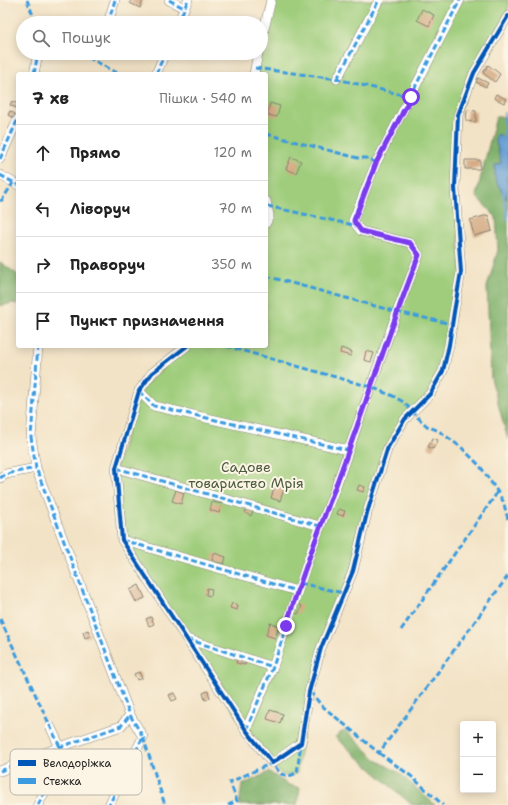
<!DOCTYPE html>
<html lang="uk">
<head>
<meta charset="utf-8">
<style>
  :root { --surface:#fff; --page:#f2f2f2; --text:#222; --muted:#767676; --line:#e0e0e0 }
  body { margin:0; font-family:"Shantell Sans",sans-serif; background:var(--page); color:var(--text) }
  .controls { position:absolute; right:12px; bottom:12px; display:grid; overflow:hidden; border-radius:4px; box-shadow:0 2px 10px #0003 }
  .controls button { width:36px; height:36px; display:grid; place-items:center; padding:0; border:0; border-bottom:1px solid var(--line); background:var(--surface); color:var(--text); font:20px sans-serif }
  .stop { position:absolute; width:12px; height:12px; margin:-9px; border:3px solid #7c3aed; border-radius:50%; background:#fff }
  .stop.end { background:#7c3aed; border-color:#fff; box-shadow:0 1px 4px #0008 }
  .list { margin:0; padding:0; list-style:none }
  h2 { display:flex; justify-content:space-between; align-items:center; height:52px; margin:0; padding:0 16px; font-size:17px }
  h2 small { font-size:13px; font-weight:400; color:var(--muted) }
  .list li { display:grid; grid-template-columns:26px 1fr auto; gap:12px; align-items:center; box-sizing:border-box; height:56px; padding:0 16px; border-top:1px solid var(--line) }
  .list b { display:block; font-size:15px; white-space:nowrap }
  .list em { font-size:13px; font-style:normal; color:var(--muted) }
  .icon { flex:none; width:22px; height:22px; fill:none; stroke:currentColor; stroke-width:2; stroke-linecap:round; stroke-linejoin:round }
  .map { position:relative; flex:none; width:508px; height:805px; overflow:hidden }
  .search { position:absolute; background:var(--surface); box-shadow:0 2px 10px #0003; left:16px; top:16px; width:252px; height:44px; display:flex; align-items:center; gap:10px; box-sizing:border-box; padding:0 14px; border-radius:22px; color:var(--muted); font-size:15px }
  .panel { position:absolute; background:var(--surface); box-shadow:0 2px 10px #0003; left:16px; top:72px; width:252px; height:276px; border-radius:4px }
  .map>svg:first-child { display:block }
</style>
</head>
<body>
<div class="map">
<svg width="508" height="805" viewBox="0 0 508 805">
  <rect width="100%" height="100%" fill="#fcf5e5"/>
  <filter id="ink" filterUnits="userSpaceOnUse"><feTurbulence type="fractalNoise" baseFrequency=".025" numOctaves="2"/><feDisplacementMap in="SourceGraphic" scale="8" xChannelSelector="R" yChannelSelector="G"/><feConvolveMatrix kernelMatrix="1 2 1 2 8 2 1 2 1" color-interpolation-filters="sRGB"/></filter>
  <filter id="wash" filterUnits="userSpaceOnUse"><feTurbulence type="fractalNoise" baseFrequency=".012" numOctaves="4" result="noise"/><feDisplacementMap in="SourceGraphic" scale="16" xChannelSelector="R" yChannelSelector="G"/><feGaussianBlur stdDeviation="0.9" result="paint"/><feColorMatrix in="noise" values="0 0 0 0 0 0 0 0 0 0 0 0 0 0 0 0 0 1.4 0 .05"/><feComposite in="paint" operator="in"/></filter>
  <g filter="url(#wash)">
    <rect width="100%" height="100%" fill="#f3e3c6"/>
    <path fill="#9fcd7b" stroke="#5e744c" d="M 271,0 L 508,0 L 508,16 L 474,73 L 458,115 L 455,188 L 461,272 L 443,371 L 388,447 L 353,571 L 321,648 L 305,716 L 297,773 L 289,776 L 281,774 L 246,730 L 122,540 L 116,468 L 139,391 L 187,346 L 266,346 L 266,74 L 254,74 L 261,53 L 261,42 Z"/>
    <path fill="#7fb06b" stroke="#4e6644" d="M 496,117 L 508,117 L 508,440 L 491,378 L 487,287 L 498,250 L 496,217 L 476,196 Z
      M 0,262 L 18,275 L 18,304 L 13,303 L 0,306 Z
      M 345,730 L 378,761 L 398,772 L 435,805 L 412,805 L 335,737 Z
      M 269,772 L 289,785 L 300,788 L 297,805 L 239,805 L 242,785 Z"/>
    <path fill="#659ed4" stroke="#405d78" d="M 498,134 L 508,140 L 508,175 L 506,177 C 508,184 508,191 506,199 L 495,179 L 495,165 L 501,163 L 495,138 Z"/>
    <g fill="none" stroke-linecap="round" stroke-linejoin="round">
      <path stroke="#659ed4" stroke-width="2" d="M 504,113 L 504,138
        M 503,192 L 508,220"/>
    </g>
    <g id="blocks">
      <path fill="#d5ac86" d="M 131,0 L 143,0 L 140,8 L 130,3 Z
        M 422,9 L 434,15 L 429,26 L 417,20 Z
        M 488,65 L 500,74 L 495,82 L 483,73 Z
        M 478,78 L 488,83 L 486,87 L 476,82 Z
        M 496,94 L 506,99 L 504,103 L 494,98 Z
        M 12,101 L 18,104 L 16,108 L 10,105 Z
        M 270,103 L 280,106 L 277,117 L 267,115 Z
        M 467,110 L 476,111 L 476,122 L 466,121 Z
        M 10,111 L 15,114 L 14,118 L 8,115 Z
        M 291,157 L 301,161 L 296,173 L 286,169 Z
        M 465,160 L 480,160 L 480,169 L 465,169 Z
        M 488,215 L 492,231 L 474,236 L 470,220 Z
        M 341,348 L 352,352 L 351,356 L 340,353 Z
        M 366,351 L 374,353 L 371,362 L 364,360 Z
        M 433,438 L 438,440 L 433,449 L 428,447 Z
        M 275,485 L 284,489 L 280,501 L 271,498 Z
        M 359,485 L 365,487 L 363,492 L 357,490 Z
        M 176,490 L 184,493 L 181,504 L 172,501 Z
        M 212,502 L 222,504 L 219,513 L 210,510 Z
        M 247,508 L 253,511 L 251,516 L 245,513 Z
        M 339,509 L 345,511 L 343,516 L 337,514 Z
        M 214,553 L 226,557 L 224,564 L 212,561 Z
        M 139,585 L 145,598 L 136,602 L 130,590 Z
        M 207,588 L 212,589 L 211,596 L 206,595 Z
        M 232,603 L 238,605 L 237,610 L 230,608 Z
        M 298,604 L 302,606 L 298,614 L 295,613 Z
        M 151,617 L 154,624 L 149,626 L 146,619 Z
        M 270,623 L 279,626 L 275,638 L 266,635 Z
        M 88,630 L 90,636 L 85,638 L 83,632 Z
        M 237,658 L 246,661 L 245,665 L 236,663 Z
        M 139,672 L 142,678 L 137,680 L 134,674 Z
        M 208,691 L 210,698 L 205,700 L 203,693 Z
        M 174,693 L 177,699 L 172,701 L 169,695 Z
        M 270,710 L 283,714 L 280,723 L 267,719 Z"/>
    </g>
  </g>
  <g filter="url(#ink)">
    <use href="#blocks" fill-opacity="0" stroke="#888071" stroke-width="1"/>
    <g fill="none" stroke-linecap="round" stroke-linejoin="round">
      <g stroke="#888071" stroke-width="10">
        <path id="minor" d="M 169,0 L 184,8
          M 108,23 L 115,0
          M 178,23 L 188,0
          M 261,42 L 271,0
          M 34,74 L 38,53
          M 156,74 L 165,53
          M 254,74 L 258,53
          M 337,79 L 379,0
          M 0,159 L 18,119
          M 0,175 L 18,185
          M 266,201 L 269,216 L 266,223
          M 38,346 L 31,437 L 36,468 L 130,715 L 143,737 L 109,805
          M 187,346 L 152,373 L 139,391 L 116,468 L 122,540 L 246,730 L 272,763 L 301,743 L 309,692 L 321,648 L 353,571 L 367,513 L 388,447 L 405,419 L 430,394 L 443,371 L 449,345 L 454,312 L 461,272 L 455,188 L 458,115 L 474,73 L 508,16
          M 139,391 L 154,406 L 348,450
          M 116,468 L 320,526
          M 0,478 L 6,474 L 36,468
          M 122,540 L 297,591
          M 187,639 L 273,667
          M 50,726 L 60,747
          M 246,730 L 273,667 L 311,551 L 336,486 L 397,312 L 419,255 L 410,243 L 361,231 L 353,221 L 376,163 L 460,0
          M 0,771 L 60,747 L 121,726 L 130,715
          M 38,805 L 51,779"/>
      </g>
      <use href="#minor" stroke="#fff" stroke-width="9"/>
      <path stroke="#3c9bdf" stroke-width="3" stroke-dasharray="6 3" stroke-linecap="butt" d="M 27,0 L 36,23
        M 169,0 L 184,8
        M 108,23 L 115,0
        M 178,23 L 188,0
        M 80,53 L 119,74
        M 255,68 L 337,79 L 411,97
        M 34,74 L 38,53
        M 156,74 L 165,53
        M 337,79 L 379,0
        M 266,134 L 358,158 L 367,158 L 376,163
        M 0,159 L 18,119
        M 0,175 L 18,185
        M 0,201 L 2,200 L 13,183
        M 267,206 L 358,226
        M 266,276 L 397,312 L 452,324
        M 38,346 L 31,437 L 36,468 L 130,715 L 143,737 L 109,805
        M 226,346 L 371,387 L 393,396 L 405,403 L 412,412 L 427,426 L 439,431 L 462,448 L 480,466 L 497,491 L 503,501 L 508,519
        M 139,391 L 154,406 L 348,450
        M 116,468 L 320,526
        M 0,478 L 6,474 L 36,468
        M 122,540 L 297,591
        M 300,583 L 343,593
        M 0,619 L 60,747
        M 401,630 L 495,496 L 497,491
        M 187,639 L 273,667
        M 309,692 L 314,696 L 321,705 L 379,753 L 508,576
        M 246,730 L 273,667 L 311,551 L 336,486 L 397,312 L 419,255 L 410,243 L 361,231 L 353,221 L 376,163 L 460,0
        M 143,737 L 165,805
        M 379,753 L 411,776 L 443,805
        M 0,771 L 60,747 L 121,726 L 130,715
        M 38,805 L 51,779
        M 228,805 L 237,801 L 230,782 L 272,763 L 281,774 L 289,776 L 297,773 L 301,743"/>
      <g stroke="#fcf5e5" stroke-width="6">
        <path id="cycleway" d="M 187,346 L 152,373 L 139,391 L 116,468 L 122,540 L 246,730 L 272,763 L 301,743 L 309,692 L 321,648 L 353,571 L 367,513 L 388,447 L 405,419 L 430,394 L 443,371 L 449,345 L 454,312 L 461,272 L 455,188 L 458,115 L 474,73 L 508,16"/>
      </g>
      <use href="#cycleway" stroke="#0057b8" stroke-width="4"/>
    </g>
  </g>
  <g fill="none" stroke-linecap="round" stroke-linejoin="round" filter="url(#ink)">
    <path stroke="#7c3aed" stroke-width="5" d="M 286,626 C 303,571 324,518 344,463 C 369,394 392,324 419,255 L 410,243 L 361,231 L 354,221 L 376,163 L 411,97"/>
  </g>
  <g text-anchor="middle" stroke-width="4" stroke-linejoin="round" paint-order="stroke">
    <g font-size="14" fill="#4a5a3d" stroke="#fcf5e5">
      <text x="246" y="472">Садове<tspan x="246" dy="16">товариство Мрія</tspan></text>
    </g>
  </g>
  <rect x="10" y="749" width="132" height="46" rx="6" fill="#fcf5e5" stroke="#b9b4a9" stroke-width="1"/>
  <rect x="18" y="760" width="18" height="6" fill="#0057b8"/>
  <rect x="18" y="778" width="18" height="6" fill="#3c9bdf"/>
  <g font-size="11" fill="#1c1c1c">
    <text x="43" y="767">Велодоріжка</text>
    <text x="43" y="785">Стежка</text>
  </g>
</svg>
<div class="controls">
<button>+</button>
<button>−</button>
</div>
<div class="stop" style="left:411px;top:97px"></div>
<div class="stop end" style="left:286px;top:626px"></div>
<div class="search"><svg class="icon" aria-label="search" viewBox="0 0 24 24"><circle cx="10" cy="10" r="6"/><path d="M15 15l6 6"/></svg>Пошук</div>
<section class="panel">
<h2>7 хв<small>Пішки · 540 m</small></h2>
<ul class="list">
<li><svg class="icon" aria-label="ahead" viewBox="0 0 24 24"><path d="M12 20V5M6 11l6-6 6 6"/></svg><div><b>Прямо</b></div><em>120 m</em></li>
<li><svg class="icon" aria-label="left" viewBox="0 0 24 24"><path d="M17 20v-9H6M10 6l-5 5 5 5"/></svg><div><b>Ліворуч</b></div><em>70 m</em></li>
<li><svg class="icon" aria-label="right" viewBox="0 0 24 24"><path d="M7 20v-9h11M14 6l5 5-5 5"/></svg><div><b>Праворуч</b></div><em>350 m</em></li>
<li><svg class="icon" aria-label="arrive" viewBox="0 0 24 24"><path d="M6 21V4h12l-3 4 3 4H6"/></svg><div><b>Пункт призначення</b></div></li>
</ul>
</section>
</div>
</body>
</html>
